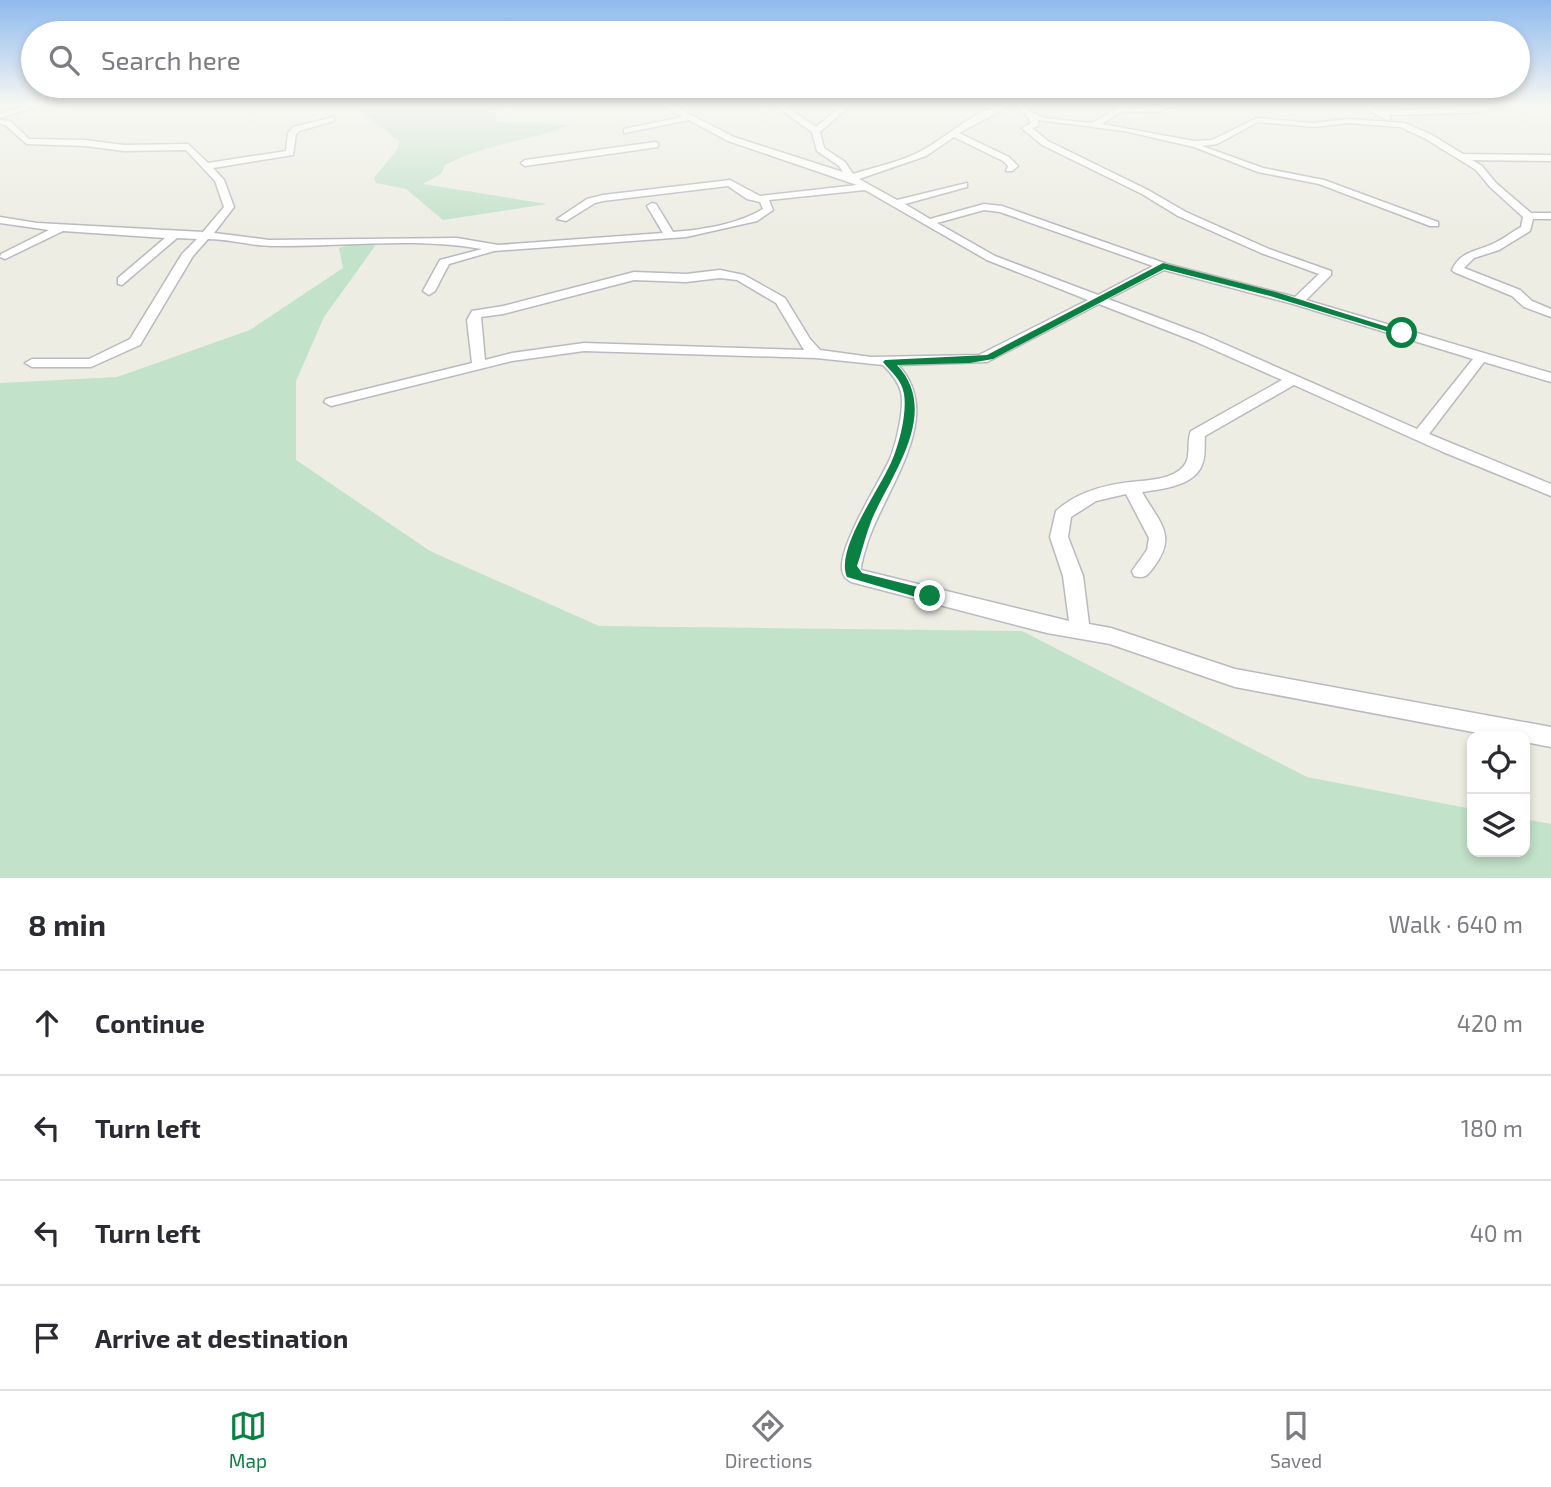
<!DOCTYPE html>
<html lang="en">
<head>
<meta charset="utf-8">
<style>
  :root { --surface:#fff; --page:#f7f7f7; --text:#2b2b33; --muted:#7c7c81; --line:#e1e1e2; --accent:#0b8043 }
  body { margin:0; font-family:"Exo 2",sans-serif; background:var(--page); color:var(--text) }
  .controls { position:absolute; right:21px; bottom:21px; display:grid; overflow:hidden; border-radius:14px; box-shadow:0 4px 10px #0003 }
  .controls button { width:63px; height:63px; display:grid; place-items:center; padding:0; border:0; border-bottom:2px solid var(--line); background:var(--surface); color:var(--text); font:35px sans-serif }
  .stop { position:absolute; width:21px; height:21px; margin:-16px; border:5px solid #0b8043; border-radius:50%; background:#fff }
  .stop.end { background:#0b8043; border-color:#fff; box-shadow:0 2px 7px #0008 }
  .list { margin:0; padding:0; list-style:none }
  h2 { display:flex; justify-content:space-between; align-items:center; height:91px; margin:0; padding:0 28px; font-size:30px }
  h2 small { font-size:23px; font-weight:400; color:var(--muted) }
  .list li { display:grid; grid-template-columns:46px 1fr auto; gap:21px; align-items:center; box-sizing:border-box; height:105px; padding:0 28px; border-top:2px solid var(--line) }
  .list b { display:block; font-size:26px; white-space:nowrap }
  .list em { font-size:23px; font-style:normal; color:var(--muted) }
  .icon { flex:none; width:38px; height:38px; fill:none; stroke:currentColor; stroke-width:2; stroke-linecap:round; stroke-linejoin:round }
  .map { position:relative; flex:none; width:1551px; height:878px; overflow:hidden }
  .search { position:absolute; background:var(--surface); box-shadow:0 4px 10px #0003; left:21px; right:21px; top:21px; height:77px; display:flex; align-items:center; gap:18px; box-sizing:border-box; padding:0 24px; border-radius:38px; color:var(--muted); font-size:26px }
  .sheet { height:511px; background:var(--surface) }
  nav { display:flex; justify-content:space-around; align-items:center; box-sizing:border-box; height:98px; border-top:2px solid var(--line); background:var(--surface); font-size:19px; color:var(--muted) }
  nav a { display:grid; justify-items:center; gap:4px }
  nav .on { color:var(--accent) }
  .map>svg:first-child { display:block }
</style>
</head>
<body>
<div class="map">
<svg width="1551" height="878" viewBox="0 0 1551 878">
  <rect width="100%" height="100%" fill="#edede4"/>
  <path fill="#c3e2ca" d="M 351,104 L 494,104 L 497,122 L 570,125 C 529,141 485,144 445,165 L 441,174 L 423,184 L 547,204 L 443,220 L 406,189 L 376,183 L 374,178 L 398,148 L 399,141 Z
    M 372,239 L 375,246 L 324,317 L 296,381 L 296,460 L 430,551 L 599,626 L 1022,631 L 1307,777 L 1472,809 L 1472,852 L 1525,852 L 1525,819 L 1551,824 L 1551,878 L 0,878 L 0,383 L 117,377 L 250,330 L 343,268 L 339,248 Z"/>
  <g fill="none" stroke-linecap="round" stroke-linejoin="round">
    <g stroke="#b9babf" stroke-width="3">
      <path id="minor" d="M 31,104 L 44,104 L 0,118 L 0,114 Z
        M 491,104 L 499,104 L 499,105 L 495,107 Z
        M 660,104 L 670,104 L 734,137 L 843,172 L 839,166 L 817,151 L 812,132 L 773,104 L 782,104 L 816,127 L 844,104 L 852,104 L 820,132 L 824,148 L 845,162 L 853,174 C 875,167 901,162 921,151 C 950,136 979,104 1013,104 L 959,133 L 1009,157 L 1018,166 L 1012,171 L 1006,171 L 1008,166 L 1003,161 L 954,137 L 926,156 L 859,179 L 897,200 L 967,183 L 967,187 L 905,204 L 930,219 L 984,204 L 1002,206 L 1167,264 L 1295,297 L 1319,274 L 1261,253 L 1178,216 L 1142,194 L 1042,145 L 1022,128 L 1031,123 L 1028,117 L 1015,104 L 1023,104 L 1029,111 L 1045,118 L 1092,123 L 1120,107 L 1157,108 L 1180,104 L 1157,112 L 1122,111 L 1102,124 L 1194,141 L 1212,140 L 1257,118 L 1314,123 L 1348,119 L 1405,123 L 1432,135 L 1463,154 L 1551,155 L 1551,161 L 1472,160 L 1482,166 L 1496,183 L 1531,213 L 1551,213 L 1551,219 L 1533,219 L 1530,231 L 1499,250 L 1474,258 L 1464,268 L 1520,290 L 1532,301 L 1551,309 L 1551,317 L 1524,307 L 1512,296 L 1454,272 L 1452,270 C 1460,252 1474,252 1490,245 C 1501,241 1510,233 1521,227 L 1523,217 L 1490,187 L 1476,170 L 1426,139 L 1400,127 L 1348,123 L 1314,127 L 1258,122 L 1217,144 L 1202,146 L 1263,168 L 1324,180 L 1438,222 L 1438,226 L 1430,226 L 1319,184 L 1258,172 L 1194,147 L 1124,131 L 1038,120 L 1038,126 L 1032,128 L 1048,141 L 1148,190 L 1186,212 L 1269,249 L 1331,271 L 1331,275 L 1306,300 L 1551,373 L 1551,382 L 1484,362 L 1429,434 L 1551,484 L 1551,496 L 1443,452 L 1294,385 L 1205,436 C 1204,445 1206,456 1202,465 C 1194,486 1162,489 1142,492 C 1160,524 1178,535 1153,568 C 1147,576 1144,579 1134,576 L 1132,571 L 1147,550 L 1149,538 L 1126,494 L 1096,501 L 1071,517 L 1068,537 L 1083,576 L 1089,624 L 1111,628 L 1235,669 L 1551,727 L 1551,747 L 1525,742 L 1525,736 L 1494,736 L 1235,687 L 1110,644 L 1047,633 L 851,582 C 846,579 843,576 842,570 C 839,545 878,484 889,461 C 896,446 905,407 901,392 C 898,381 891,373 883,365 L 816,358 L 584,351 L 512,361 L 331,406 L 324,402 L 326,399 L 472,363 L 467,320 L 472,311 L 503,306 L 634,272 L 686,274 L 720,270 L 744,275 L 785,298 L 810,339 L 820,350 L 871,357 L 979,355 L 1088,300 L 987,260 L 865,190 L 769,200 L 773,210 L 757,221 L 686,237 L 494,251 L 449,264 L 435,291 L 429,295 L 423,291 L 440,260 L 482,249 C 413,237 342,247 272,246 C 251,246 230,239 208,239 L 193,256 L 140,345 L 91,367 L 32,367 L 25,363 L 32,359 L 89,359 L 130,339 L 182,254 L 197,239 L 177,238 L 122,285 L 118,284 L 118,278 L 165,238 L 63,231 L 5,259 L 0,257 L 1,254 L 49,230 L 0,223 L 0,217 L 37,223 L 203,232 L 224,207 L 215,181 L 186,150 L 124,151 L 85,146 L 27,144 L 5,125 L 0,124 L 0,120 L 10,121 L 29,139 L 85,140 L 124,145 L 188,144 L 208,163 L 286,151 L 288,133 L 293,127 L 334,117 L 334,121 L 299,131 L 296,134 L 293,155 L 213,168 L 224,180 L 234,207 L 214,233 L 269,240 L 457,238 L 498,245 L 663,233 L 647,206 L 652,203 L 656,204 L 673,232 C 702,230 738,224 763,209 L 760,202 L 747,199 L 728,186 L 603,201 L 595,203 L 566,221 L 557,219 L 587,199 L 603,195 L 730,180 L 760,196 L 857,185 L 728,141 L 689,120 L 624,133 L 624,129 L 682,117 ZM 984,210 L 1000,212 L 1153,266 L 1098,295 L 995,256 L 937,223 ZM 1164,270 L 1293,304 L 1473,359 L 1417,429 L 1204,335 L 1108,299 ZM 720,278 L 737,280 L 776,303 L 804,350 L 584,343 L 512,353 L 485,360 L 481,317 L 503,314 L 634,280 L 686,282 ZM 1099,304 L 1194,341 L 1282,380 L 1191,431 C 1186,442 1192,458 1183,467 C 1171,480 1148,480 1131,482 C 1104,485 1077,492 1056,511 L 1050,537 L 1063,576 L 1069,621 L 861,570 C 861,561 865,552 867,544 C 884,490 947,416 898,365 L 987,362 Z
        M 1358,104 L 1368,104 L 1379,111 L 1530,104 L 1469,113 L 1388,115 L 1391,118 L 1387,120 Z
        M 655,142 L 658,143 L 658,147 L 525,166 L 521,163 L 525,160 Z"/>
    </g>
    <use href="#minor" fill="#fff" fill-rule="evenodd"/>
  </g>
  <linearGradient id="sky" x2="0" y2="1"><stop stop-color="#8fbaee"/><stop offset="0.46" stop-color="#f7f7f3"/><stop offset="1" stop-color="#f7f7f3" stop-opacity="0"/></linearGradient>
  <rect width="1551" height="227" fill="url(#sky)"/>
  <path fill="#0b8043" d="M 1163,263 L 1276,292 L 1407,333 L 1399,335 L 1270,296 L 1164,269 L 993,359 L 970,363 L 897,365 C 941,412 892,473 872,519 C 866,534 862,551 857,566 L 862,573 L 930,590 L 937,596 L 930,601 L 847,577 C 834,549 883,485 893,458 C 900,441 907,412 904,394 C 902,380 891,372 883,362 L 885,360 L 987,355 Z"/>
</svg>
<div class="controls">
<button><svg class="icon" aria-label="locate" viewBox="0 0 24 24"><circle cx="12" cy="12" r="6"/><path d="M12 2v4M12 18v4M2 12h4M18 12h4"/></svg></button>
<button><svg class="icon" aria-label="layers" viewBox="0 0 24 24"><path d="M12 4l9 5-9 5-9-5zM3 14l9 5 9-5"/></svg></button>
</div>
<div class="stop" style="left:1402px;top:333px"></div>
<div class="stop end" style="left:930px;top:596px"></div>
<div class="search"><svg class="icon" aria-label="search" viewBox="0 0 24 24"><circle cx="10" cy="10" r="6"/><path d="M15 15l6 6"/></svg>Search here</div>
</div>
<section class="sheet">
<h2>8 min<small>Walk · 640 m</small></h2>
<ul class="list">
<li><svg class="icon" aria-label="ahead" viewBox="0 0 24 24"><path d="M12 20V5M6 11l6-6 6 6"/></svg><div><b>Continue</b></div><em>420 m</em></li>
<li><svg class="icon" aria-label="left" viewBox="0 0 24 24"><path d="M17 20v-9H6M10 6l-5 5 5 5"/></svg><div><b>Turn left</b></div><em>180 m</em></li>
<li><svg class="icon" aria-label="left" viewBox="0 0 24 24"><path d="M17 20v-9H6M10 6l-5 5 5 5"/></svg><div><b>Turn left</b></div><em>40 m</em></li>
<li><svg class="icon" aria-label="arrive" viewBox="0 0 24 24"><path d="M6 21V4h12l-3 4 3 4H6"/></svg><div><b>Arrive at destination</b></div></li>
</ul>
</section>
<nav>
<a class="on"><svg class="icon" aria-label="map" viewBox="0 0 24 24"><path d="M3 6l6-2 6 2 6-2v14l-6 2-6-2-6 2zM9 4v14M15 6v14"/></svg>Map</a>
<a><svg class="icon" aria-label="directions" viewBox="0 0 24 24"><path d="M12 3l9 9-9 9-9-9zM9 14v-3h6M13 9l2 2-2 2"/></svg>Directions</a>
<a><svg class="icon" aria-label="saved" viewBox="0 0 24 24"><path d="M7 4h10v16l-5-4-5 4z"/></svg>Saved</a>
</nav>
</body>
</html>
